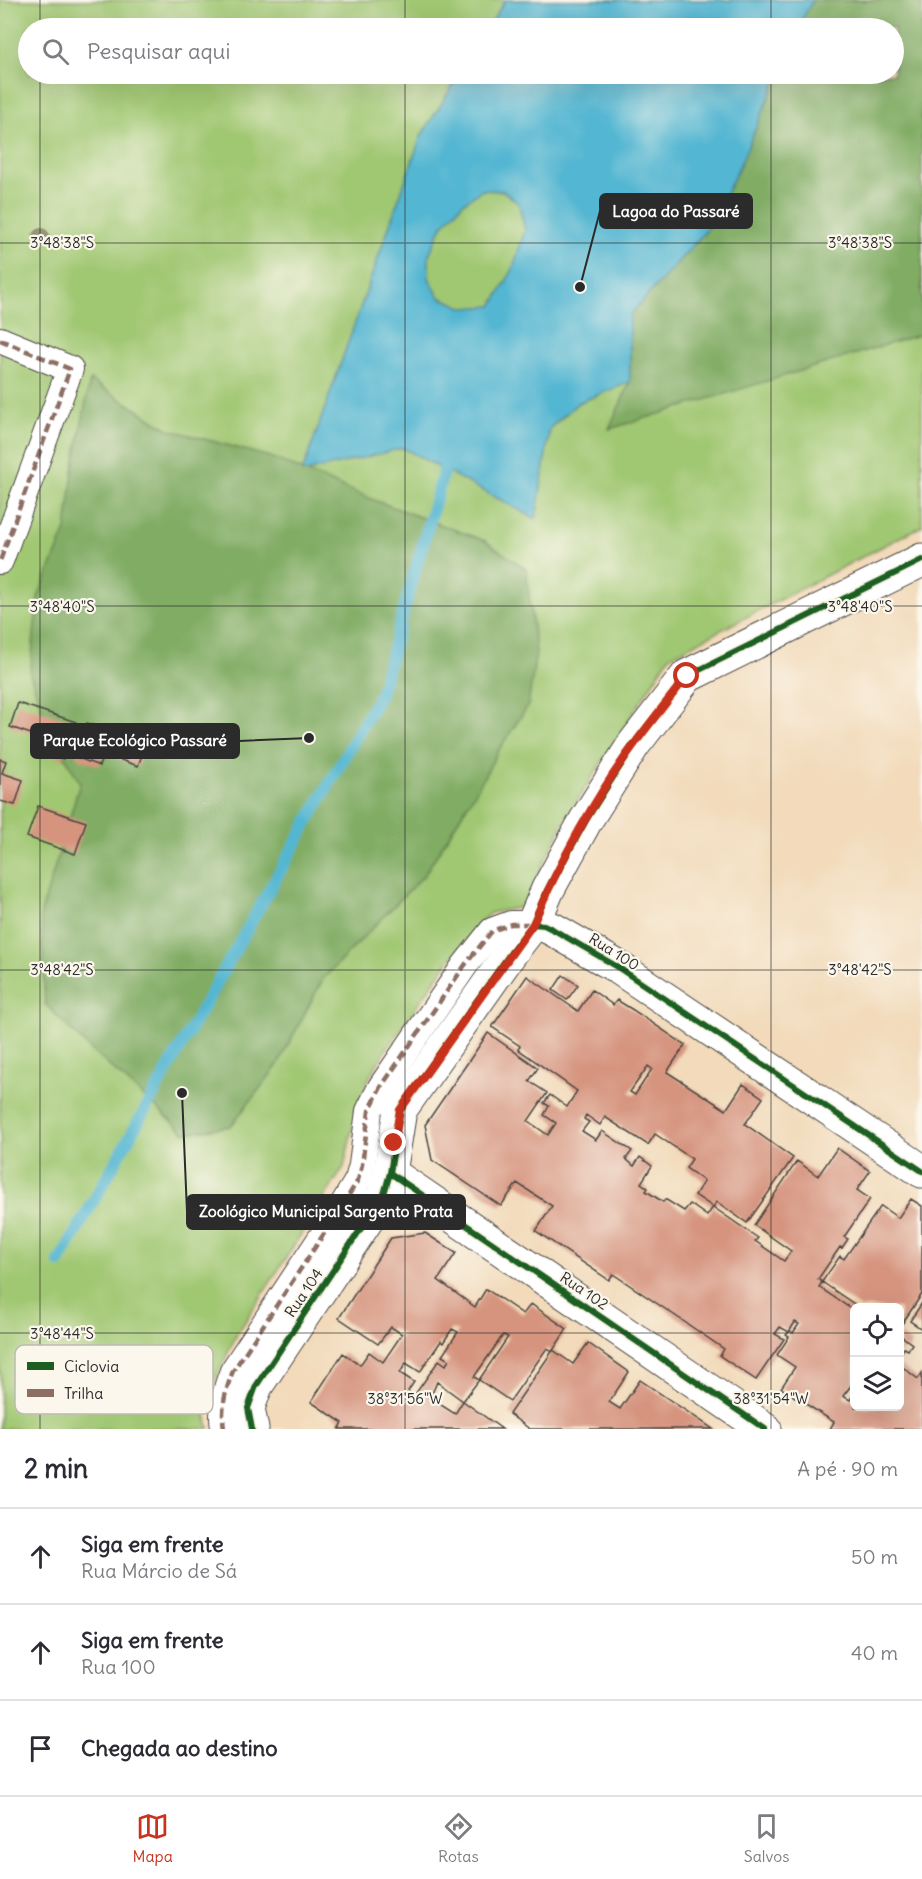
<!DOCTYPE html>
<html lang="pt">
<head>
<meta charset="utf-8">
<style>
  :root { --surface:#fff; --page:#f7f7f7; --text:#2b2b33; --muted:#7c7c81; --line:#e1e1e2; --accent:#c8321e }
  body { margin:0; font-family:Delius,sans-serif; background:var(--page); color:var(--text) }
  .controls { position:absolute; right:18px; bottom:18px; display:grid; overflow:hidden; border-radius:9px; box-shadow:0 6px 24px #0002 }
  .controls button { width:54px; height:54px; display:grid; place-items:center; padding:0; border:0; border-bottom:2px solid var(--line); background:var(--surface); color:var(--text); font:30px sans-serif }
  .stop { position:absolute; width:18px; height:18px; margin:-14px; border:4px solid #c8321e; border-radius:50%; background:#fff }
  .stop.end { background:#c8321e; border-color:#fff; box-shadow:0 2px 6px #0008 }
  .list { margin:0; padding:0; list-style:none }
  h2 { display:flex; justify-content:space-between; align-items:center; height:78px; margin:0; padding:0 24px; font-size:26px }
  h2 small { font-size:20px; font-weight:400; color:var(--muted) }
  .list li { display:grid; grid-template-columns:39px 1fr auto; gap:18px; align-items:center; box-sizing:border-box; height:96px; padding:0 24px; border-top:2px solid var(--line) }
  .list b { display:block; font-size:22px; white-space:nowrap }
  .list p { margin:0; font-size:20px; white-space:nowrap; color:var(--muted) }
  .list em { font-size:20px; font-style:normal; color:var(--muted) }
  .icon { flex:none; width:33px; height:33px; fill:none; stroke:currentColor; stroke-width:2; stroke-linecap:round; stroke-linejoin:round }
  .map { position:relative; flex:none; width:922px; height:1429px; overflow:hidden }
  .search { position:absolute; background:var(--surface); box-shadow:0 6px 24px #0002; left:18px; right:18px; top:18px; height:66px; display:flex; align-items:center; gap:15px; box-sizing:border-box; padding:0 21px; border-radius:33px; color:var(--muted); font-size:22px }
  .sheet { height:366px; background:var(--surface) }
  nav { display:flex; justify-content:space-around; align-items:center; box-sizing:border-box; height:84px; border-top:2px solid var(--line); background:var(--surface); font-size:16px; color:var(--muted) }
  nav a { display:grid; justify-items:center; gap:3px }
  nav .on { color:var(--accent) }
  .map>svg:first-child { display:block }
</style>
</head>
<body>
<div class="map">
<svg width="922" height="1429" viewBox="0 0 922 1429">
  <rect width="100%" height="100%" fill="#fbf7ec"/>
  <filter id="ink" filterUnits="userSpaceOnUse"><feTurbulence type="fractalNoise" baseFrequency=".0167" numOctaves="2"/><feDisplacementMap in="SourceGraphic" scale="12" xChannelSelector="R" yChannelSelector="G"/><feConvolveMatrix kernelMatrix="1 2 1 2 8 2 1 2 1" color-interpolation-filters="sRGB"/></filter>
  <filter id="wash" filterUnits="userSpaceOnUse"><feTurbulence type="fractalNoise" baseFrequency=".008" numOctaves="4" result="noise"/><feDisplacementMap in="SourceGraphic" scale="24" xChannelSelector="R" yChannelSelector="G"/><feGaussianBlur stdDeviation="1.35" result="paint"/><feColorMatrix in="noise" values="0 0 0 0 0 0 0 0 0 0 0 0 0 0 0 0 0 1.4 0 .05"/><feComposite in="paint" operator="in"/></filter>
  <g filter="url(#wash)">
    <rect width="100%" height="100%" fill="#f2daba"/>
    <path fill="#a0c772" stroke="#66794e" stroke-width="1.5" fill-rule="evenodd" d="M 0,0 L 922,0 L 922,526 L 669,657 L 566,818 L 522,907 L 490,913 L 477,926 L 451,958 L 385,1051 L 369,1078 L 357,1107 L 344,1167 L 237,1334 L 212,1386 L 205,1410 L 209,1429 L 0,1429 ZM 28,28 L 894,28 L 894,74 L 28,74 Z"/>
    <path fill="#80ac64" stroke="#566c48" stroke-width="1.5" d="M 813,0 L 922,0 L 922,334 L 609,429 L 630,382 L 630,315 L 712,224 L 743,158 L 779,74 L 894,74 L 894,28 L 797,28 Z
      M 90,380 L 168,429 L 270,457 L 379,502 L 485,541 L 526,569 L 536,653 L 528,706 L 500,748 L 475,793 L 425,874 L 323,979 L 277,1066 L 231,1126 L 185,1133 L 90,1049 L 45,1004 L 41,913 L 80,783 L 48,727 L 30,674 L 38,597 L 66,530 L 73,471 Z"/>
    <path fill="#53b6d2" stroke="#3f707e" stroke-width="1.5" fill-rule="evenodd" d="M 505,0 L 813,0 L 797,28 L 488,28 Z
      M 460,74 L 779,74 L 743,158 L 712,224 L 630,315 L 630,382 L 578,403 L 550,428 L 536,519 L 403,448 L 302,473 L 421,136 ZM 482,190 L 503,191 L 519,204 L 525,230 L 512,271 L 492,306 L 465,308 L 439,297 L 429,278 L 429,255 L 442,226 L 463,203 Z"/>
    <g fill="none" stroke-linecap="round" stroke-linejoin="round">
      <path stroke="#53b6d2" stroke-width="12" d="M 59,1262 L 380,694 L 444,470 L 451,456"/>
    </g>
    <g id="blocks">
      <path fill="#d6947f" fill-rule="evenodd" d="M 18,703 L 76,722 L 63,759 L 39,750 L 43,738 L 10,727 Z
        M 87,723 L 146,744 L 138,766 L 104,754 L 99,766 L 76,757 Z
        M 0,759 L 6,761 L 2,773 L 23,780 L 15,805 L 0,801 Z
        M 38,806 L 86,822 L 75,854 L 27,837 Z
        M 563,975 L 578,985 L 567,1000 L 553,990 Z
        M 527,976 L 578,1011 L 592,990 L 613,1005 L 617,1000 L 633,1010 L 685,1045 L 667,1072 L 726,1110 L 743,1084 L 763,1098 L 745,1124 L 793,1158 L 747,1223 L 717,1202 L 713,1207 L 695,1195 L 704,1181 L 686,1168 L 692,1159 L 655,1134 L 648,1145 L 605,1117 L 600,1125 L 586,1115 L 584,1119 L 589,1122 L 582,1131 L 596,1140 L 602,1131 L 632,1151 L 626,1159 L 634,1166 L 640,1157 L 652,1166 L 641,1183 L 648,1188 L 646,1191 L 663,1202 L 665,1199 L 684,1211 L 690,1204 L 707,1216 L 713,1207 L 758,1238 L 755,1241 L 784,1261 L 791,1251 L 754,1225 L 797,1161 L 818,1176 L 837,1148 L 870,1171 L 857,1190 L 870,1199 L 844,1237 L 848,1239 L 842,1248 L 840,1247 L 818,1279 L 822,1282 L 840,1256 L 844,1259 L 881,1206 L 898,1218 L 911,1199 L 922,1206 L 922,1294 L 900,1327 L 900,1308 L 860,1308 L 822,1282 L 819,1287 L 850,1308 L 851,1307 L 854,1309 L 854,1384 L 853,1383 L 843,1396 L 850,1400 L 854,1393 L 855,1407 L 900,1407 L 900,1365 L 918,1379 L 922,1373 L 922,1429 L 830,1429 L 834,1422 L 781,1388 L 795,1367 L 777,1355 L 789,1337 L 786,1335 L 790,1331 L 793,1333 L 799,1324 L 795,1322 L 789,1332 L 780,1327 L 775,1334 L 784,1339 L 756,1380 L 720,1356 L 724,1349 L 686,1323 L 613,1274 L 609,1280 L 536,1231 L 552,1206 L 517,1183 L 501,1206 L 432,1160 L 425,1125 L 488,1033 L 538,1068 L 529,1081 L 547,1093 L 528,1121 L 548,1135 L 556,1123 L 544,1115 L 549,1106 L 544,1103 L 550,1095 L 567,1107 L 577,1091 L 518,1049 L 520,1046 L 492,1027 ZM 648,1066 L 652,1069 L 635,1095 L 630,1092 Z
        M 425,1233 L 456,1253 L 438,1280 L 475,1307 L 486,1289 L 523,1314 L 531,1304 L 567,1329 L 552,1352 L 547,1348 L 510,1401 L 479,1380 L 463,1401 L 437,1382 L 431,1396 L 427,1396 L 455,1414 L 463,1401 L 502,1429 L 339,1429 L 343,1423 L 311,1402 L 343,1353 L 360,1365 L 369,1352 L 383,1362 L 402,1334 L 391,1327 L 378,1344 L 339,1318 L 391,1238 ZM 452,1329 L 458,1332 L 442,1356 L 449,1360 L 446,1365 L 439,1360 L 414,1396 L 408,1391 L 414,1382 L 400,1373 L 406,1363 L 420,1372 L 441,1341 L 443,1343 ZM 503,1335 L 508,1337 L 479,1380 L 474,1377 Z
        M 922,1303 L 922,1329 L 910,1321 Z
        M 900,1335 L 912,1344 L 908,1350 L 904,1348 L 900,1355 Z
        M 588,1343 L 629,1372 L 609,1402 L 620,1409 L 640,1380 L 713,1429 L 530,1429 L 509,1414 L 553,1350 L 573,1364 Z"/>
    </g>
  </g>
  <g filter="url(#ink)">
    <use href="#blocks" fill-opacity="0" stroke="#494540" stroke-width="1.5"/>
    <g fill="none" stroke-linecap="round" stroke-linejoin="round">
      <g stroke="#494540" stroke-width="28">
        <path id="pedestrian" d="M 0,340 L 70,369 L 0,561
          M 224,1429 C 221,1408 225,1391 233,1371 L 341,1208 L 358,1180 L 362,1165 L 369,1111 L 381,1087 L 465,965 L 492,931 L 511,924 L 533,924"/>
      </g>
      <g stroke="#494540" stroke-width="35">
        <path id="minor" d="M 533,924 L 548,889 L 586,820 L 634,744 L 687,676 L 922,560
          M 390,1173 L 765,1429
          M 252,1429 L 248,1408 L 256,1386 L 384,1194 L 390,1173 L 400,1110 L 512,951 L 533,924 L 544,925 L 554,930 L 616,966 L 922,1171"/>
      </g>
      <use href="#pedestrian" stroke="#fff" stroke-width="26"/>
      <use href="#minor" stroke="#fff" stroke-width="33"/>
      <path stroke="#8d6e63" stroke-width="4.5" stroke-dasharray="9 4.5" stroke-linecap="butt" d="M 0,340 L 70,369 L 0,561
        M 224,1429 C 221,1408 225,1391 233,1371 L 341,1208 L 358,1180 L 362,1165 L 369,1111 L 381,1087 L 465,965 L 492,931 L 511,924 L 533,924"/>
      <g stroke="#fbf7ec" stroke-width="10">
        <path id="cycleway" d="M 533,924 L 548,889 L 586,820 L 634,744 L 687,676 L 922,560
          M 390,1173 L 765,1429
          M 252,1429 L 248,1408 L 256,1386 L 384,1194 L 390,1173 L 400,1110 L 512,951 L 533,924 L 544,925 L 554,930 L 616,966 L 922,1171"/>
      </g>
      <use href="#cycleway" stroke="#1b5e20" stroke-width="6"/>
    </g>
    <circle fill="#989477" cx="41" cy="237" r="9"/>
  </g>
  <g fill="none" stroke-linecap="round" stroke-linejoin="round" filter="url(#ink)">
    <path stroke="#c8321e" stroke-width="8" d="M 394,1143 L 400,1110 L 533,924 C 559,863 596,795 636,742 C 652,720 670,698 687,676"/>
  </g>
  <path fill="none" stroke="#2b2b2b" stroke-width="1.5" stroke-opacity="0.45" d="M 40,0 L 40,28M 405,0 L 405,28M 771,0 L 771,28M 40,74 L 40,1429M 405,74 L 405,1429M 771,74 L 771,1429M 0,243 L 922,243M 0,606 L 922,606M 0,970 L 922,970M 0,1333 L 854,1333M 900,1333 L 922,1333"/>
  <g text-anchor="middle" stroke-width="4.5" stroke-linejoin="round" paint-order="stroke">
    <g font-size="15" fill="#2b2b2b" stroke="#fbf7ec">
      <text transform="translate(614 952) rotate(32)" y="5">Rua 100</text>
      <text transform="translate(584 1291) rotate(34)" y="5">Rua 102</text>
      <text transform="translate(304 1293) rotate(-56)" y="5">Rua 104</text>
    </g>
  </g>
  <rect x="15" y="1345" width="198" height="69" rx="9" fill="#fbf7ec" stroke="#bdbab2" stroke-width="1.5"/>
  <rect x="27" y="1362" width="27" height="8" fill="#1b5e20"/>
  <rect x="27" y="1389" width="27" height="8" fill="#8d6e63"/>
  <g font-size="16" fill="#2b2b2b">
    <text x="64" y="1372">Ciclovia</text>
    <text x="64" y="1399">Trilha</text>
  </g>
  <g font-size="15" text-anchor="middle" fill="#2b2b2b" stroke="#fbf7ec" stroke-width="4.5" stroke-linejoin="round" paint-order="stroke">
    <text x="62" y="248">3°48'38"S</text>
    <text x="860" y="248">3°48'38"S</text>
    <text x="62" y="612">3°48'40"S</text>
    <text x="860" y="612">3°48'40"S</text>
    <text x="62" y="975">3°48'42"S</text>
    <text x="860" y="975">3°48'42"S</text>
    <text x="62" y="1339">3°48'44"S</text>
    <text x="405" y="1404">38°31'56"W</text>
    <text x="771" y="1404">38°31'54"W</text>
  </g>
  <path fill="none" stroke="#2b2b2b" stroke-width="2" d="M580 287L600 211M309 738L239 741M182 1093L187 1212"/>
  <g fill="#2b2b2b" stroke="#fbf7ec" stroke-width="2">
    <circle cx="580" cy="287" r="6"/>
    <circle cx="309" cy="738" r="6"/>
    <circle cx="182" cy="1093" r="6"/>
  </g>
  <g fill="#2b2b2b" stroke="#2b2b2b" stroke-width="2">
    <rect x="600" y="194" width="152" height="34" rx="6"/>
    <rect x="31" y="724" width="208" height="34" rx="6"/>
    <rect x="187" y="1195" width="278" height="34" rx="6"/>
  </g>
  <g font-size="16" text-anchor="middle" font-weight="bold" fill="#fff">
    <text x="676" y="217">Lagoa do Passaré</text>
    <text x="135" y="746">Parque Ecológico Passaré</text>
    <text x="326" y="1217">Zoológico Municipal Sargento Prata</text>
  </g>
</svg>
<div class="controls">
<button><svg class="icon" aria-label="locate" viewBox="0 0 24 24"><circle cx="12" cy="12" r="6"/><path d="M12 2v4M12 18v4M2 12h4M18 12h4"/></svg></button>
<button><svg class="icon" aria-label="layers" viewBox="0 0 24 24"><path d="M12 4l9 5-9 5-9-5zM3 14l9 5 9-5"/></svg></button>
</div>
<div class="stop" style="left:687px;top:676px"></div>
<div class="stop end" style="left:394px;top:1143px"></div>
<div class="search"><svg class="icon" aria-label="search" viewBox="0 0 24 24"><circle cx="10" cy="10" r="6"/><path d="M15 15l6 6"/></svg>Pesquisar aqui</div>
</div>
<section class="sheet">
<h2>2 min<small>A pé · 90 m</small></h2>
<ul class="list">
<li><svg class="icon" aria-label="ahead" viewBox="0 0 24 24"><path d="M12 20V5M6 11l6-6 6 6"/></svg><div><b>Siga em frente</b><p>Rua Márcio de Sá</p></div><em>50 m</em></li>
<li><svg class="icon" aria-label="ahead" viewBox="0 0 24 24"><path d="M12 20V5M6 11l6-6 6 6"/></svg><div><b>Siga em frente</b><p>Rua 100</p></div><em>40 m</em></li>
<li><svg class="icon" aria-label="arrive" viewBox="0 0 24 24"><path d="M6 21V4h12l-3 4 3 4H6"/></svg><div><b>Chegada ao destino</b></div></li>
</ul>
</section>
<nav>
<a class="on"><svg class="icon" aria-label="map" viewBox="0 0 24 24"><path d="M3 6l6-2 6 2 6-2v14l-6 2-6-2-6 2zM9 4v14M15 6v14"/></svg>Mapa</a>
<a><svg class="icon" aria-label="directions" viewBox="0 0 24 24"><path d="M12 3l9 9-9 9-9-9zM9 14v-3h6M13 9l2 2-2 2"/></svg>Rotas</a>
<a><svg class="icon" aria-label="saved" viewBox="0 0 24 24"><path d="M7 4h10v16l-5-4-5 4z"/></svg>Salvos</a>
</nav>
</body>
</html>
